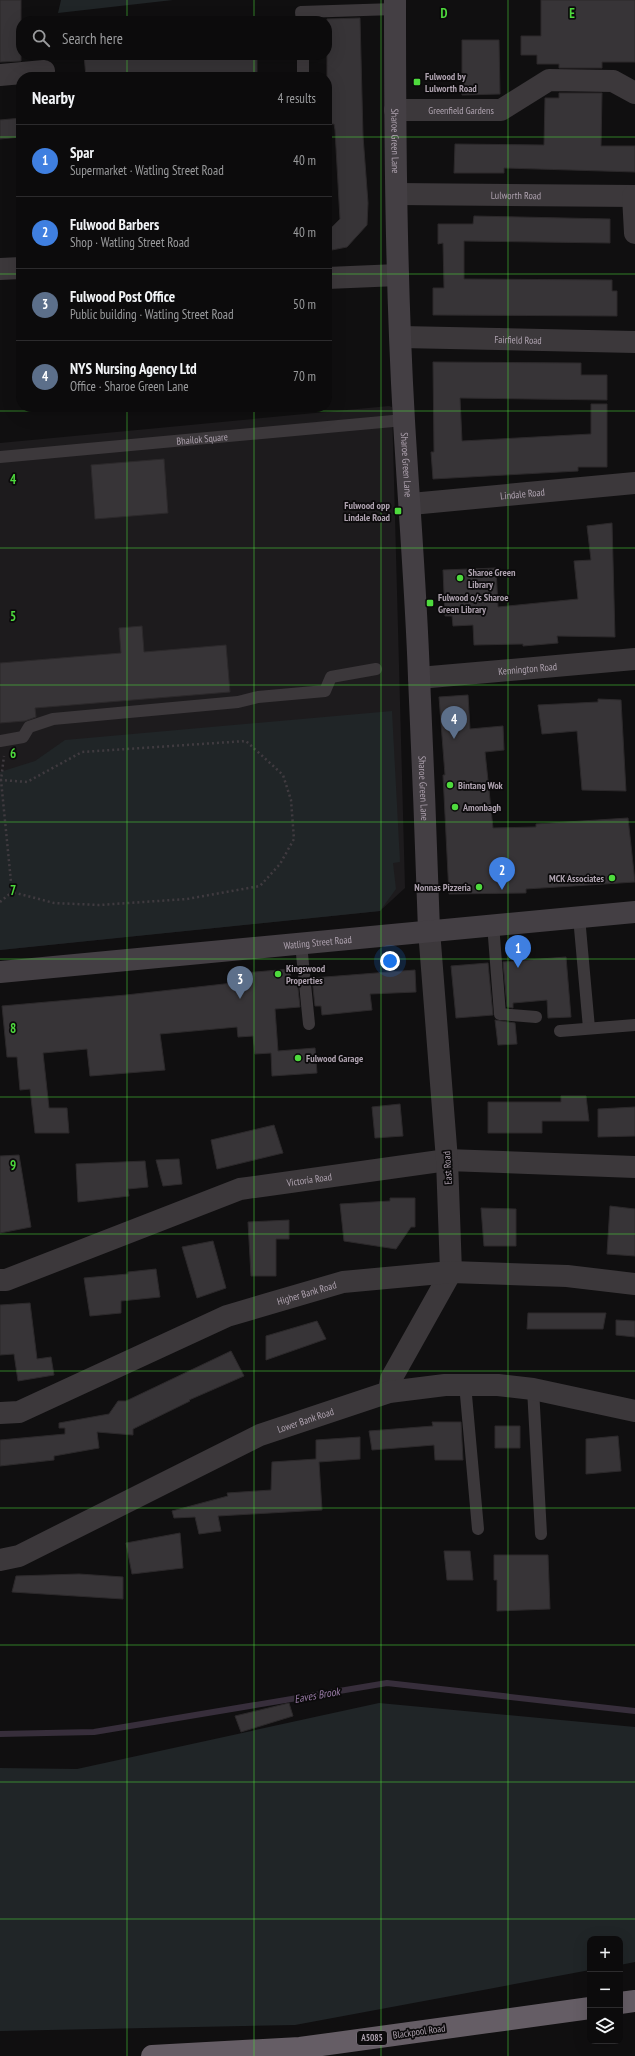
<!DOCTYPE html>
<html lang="en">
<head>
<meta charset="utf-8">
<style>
  :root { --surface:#0c0b0c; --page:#1a191a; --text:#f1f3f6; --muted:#9a9b9d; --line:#2c2b2d; --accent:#7c3aed }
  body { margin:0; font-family:"PT Sans Narrow",sans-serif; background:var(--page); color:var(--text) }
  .controls { position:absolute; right:12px; bottom:12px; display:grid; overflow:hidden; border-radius:8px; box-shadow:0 4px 16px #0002 }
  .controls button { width:36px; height:36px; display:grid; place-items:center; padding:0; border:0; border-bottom:1px solid var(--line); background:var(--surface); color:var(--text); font:20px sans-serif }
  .you { position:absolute; left:390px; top:961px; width:14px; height:14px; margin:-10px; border:3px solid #fff; border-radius:50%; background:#1a73e8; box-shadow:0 0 0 6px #1a73e833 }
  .badge { display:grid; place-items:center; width:26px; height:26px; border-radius:50%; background:var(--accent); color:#fff; font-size:13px; font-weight:700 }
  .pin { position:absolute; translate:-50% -33px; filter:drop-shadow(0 1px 2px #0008) }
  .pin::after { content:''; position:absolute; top:21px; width:14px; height:12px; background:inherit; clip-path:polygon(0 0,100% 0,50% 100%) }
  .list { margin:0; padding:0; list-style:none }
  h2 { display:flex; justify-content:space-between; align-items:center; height:52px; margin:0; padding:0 16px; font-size:17px }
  h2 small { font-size:13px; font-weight:400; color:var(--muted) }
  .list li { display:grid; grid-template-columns:26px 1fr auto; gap:12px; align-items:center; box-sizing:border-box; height:72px; padding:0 16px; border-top:1px solid var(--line) }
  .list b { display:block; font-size:15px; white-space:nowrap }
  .list p { margin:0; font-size:13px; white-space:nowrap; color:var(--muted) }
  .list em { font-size:13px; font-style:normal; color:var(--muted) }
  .icon { flex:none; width:22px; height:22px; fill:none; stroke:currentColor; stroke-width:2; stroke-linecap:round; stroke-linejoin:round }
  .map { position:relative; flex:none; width:635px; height:2056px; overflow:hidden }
  .search { position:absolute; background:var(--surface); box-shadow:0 4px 16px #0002; left:16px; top:16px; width:316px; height:44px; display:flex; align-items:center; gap:10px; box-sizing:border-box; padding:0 14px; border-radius:16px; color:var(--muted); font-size:15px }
  .panel { position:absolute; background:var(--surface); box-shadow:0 4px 16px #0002; left:16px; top:72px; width:316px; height:340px; border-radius:16px }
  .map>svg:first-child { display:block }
</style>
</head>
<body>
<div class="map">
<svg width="635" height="2056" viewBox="0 0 635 2056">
  <rect width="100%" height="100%" fill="#100f10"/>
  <path fill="#1d1b1d" d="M 389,406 L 392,407 L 405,888 L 380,911 L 0,950 L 0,443 Z"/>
  <path fill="#202527" d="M 61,0 L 173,0 L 58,13 Z
    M 392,711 L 400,862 L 393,863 L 396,889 L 380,911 L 0,950 L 0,772 L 35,761 L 65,740 Z
    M 379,1703 L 635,1727 L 635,1962 L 620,1965 L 620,1939 L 590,1939 L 590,1970 L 295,2025 L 0,2031 L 0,1768 L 77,1769 Z"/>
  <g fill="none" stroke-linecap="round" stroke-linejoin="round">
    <path stroke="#372e3b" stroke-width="6" d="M 0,1734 L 94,1732 L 387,1683 L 635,1711"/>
  </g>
  <path fill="#373437" stroke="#2c292b" d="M 0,0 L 21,0 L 21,61 L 0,62 Z
    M 541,0 L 635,0 L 635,62 L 602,62 L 602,68 L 559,68 L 559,64 L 537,64 L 537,55 L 521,55 L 521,36 L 541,36 Z
    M 360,18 L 363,136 L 368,203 L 367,225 L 347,247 L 327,251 L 327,232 L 340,219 L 335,130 L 334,124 L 327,124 L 327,19 Z
    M 462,40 L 499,40 L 500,94 L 462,95 Z
    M 84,55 L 125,55 L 125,58 L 152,55 L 257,55 L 257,77 L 86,77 Z
    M 559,93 L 602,93 L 601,146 L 635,146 L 635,172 L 504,168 L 504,173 L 454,173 L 455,144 L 544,145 L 545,98 L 559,98 Z
    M 21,118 L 21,137 L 0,139 L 0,120 Z
    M 474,216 L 610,219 L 610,243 L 464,241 L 464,279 L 612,280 L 612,291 L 617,291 L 617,316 L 433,315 L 433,288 L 444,288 L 443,243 L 438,244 L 438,224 L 473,224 Z
    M 433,362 L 581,363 L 581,375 L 607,375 L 607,400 L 460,398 L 462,441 L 591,434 L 591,404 L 607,404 L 607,467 L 578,467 L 578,471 L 433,479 L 431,452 L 434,452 Z
    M 164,459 L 168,513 L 95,519 L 91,465 Z
    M 612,523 L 615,637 L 557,636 L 558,643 L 523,646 L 523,644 L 474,645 L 473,625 L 453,626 L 452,616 L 445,616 L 443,570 L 496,568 L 498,607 L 578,599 L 574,561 L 591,560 L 587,526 Z
    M 142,626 L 144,652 L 226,645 L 230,692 L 35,708 L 36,717 L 25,721 L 0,723 L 0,663 L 121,653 L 119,628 Z
    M 468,695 L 470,729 L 503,726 L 504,750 L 485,752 L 493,828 L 536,827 L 536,824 L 628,818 L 635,882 L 526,889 L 526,893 L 449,894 L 443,775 L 445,775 L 439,697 Z
    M 598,699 L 621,700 L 626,791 L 582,790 L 577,731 L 542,734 L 538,705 L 598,702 Z
    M 566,957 L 571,1017 L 548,1018 L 547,1000 L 513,1003 L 513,1008 L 507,1007 L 503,962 Z
    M 488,963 L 493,1015 L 456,1018 L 451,966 Z
    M 290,969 L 291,980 L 297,979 L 300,1007 L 275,1009 L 278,1051 L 315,1048 L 317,1073 L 272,1076 L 271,1053 L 255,1054 L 253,1036 L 238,1037 L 237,1027 L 160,1034 L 165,1070 L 90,1076 L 87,1049 L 43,1053 L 49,1108 L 67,1108 L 69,1133 L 35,1133 L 30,1089 L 20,1090 L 17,1057 L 7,1057 L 2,1006 L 126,995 L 233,983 L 232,974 Z
    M 415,970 L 416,992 L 370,994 L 372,1010 L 322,1015 L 321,1006 L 315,1006 L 312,978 Z
    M 495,1020 L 515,1023 L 517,1044 L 498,1045 Z
    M 561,1096 L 586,1096 L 589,1121 L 542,1121 L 542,1133 L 488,1133 L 488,1102 L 561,1102 Z
    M 400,1104 L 403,1136 L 375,1138 L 372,1107 Z
    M 635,1107 L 635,1136 L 598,1137 L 598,1109 Z
    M 274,1125 L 283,1153 L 217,1169 L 211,1140 Z
    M 19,1155 L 31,1227 L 0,1233 L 0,1156 Z
    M 179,1159 L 182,1184 L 163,1186 L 156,1160 Z
    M 145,1161 L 148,1187 L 128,1189 L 129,1196 L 78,1202 L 76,1164 Z
    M 390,1198 L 415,1198 L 415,1227 L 411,1227 L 396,1249 L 344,1241 L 340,1204 L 390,1201 Z
    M 610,1206 L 635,1209 L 635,1256 L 607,1254 Z
    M 481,1208 L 516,1209 L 516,1246 L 484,1246 Z
    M 289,1220 L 289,1239 L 276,1239 L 276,1276 L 251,1276 L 248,1222 Z
    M 213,1241 L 226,1288 L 197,1298 L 182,1247 Z
    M 156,1269 L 160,1297 L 121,1301 L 121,1313 L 90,1316 L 84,1278 L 128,1274 L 128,1272 Z
    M 30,1303 L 37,1359 L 51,1357 L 54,1375 L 18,1381 L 14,1354 L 0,1355 L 0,1305 Z
    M 528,1313 L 606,1313 L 603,1329 L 527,1329 Z
    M 616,1320 L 635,1321 L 635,1337 L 616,1335 Z
    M 317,1321 L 326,1339 L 266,1360 L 266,1336 Z
    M 231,1351 L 244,1376 L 189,1400 L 190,1401 L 133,1429 L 133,1435 L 97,1432 L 99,1448 L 54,1456 L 54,1460 L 0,1466 L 0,1440 L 65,1434 L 65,1428 L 59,1428 L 59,1423 L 109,1414 L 118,1401 L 126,1401 Z
    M 432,1422 L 461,1422 L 463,1460 L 435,1460 L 434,1445 L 372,1450 L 369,1431 L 433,1426 Z
    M 495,1426 L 520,1426 L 520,1448 L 495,1448 Z
    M 618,1436 L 621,1471 L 586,1474 L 586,1439 Z
    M 360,1437 L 360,1459 L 319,1462 L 322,1510 L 218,1516 L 221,1531 L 199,1534 L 195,1517 L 174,1518 L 172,1511 L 228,1496 L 227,1493 L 271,1490 L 272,1462 L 316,1459 L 316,1440 Z
    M 180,1533 L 183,1568 L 132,1574 L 126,1543 Z
    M 444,1551 L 470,1551 L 473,1580 L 447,1580 Z
    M 494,1555 L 548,1555 L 550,1609 L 497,1611 L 497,1580 L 494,1580 Z
    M 79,1574 L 123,1577 L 123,1599 L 12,1592 L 16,1576 Z
    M 289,1703 L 293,1716 L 241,1732 L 235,1716 Z"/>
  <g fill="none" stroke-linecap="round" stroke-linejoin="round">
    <path stroke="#403b40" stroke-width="2.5" stroke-dasharray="2 3" stroke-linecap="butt" d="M 0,780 L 1,780 L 27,782 L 82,752 L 246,741 L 283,775 L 291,800 L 294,839 L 280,864 L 260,886 L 187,899 L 99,905 L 54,903 L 12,892 L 1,780 L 4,756
      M 0,902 L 12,892"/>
    <g stroke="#3c383b" stroke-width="12">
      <path d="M 302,21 L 301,12 L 395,9"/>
      <path d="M 303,55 L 303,77"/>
      <path id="s1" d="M 0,457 L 404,420"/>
      <path d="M 0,741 L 23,737 L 29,727 L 53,719 L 238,702 L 258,697 L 325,691 L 331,677 L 376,669"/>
      <path d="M 579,917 L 589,1028"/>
      <path d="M 493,924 L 500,1014 L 536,1017"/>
      <path d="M 301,944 L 309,1024"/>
      <path d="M 560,1031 L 635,1025"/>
      <path d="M 465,1384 L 478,1529"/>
      <path d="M 533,1389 L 541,1534"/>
    </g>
    <g stroke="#3c383b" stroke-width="22">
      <path d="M 0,75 L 44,71"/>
      <path id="s2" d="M 395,110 L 501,110 L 549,80 L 613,81 L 635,93"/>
      <path id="s3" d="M 397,194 L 635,196"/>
      <path d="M 633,196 L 635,233"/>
      <path d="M 0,269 L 21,268"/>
      <path d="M 327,278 L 398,275"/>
      <path id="s4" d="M 401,337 L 635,342"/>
      <path id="s5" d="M 411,504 L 635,483"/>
      <path id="s6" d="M 419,678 L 635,659"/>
      <path id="s7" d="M 0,1280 L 6,1280 L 240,1189 L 447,1160 L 635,1167"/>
      <path d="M 389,1392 L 391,1379 L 451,1272 L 447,1160 L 429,930"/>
      <path id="s8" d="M 0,1413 L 19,1412 L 227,1316 L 343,1282 L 451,1272 L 567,1276 L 635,1284"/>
      <path id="s9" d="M 0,1560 L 19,1556 L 260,1435 L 389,1392 L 445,1385 L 498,1385 L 533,1389 L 635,1411"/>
    </g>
    <g stroke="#443f44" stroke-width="22">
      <path id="s10" d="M 395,0 C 395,140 396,281 404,421 C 409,506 416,592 419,677 C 423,761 426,846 429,930"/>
      <path id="s11" d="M 0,972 L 635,912"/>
    </g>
    <path stroke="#655d65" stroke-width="22" d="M 620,2003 L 635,2001
      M 152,2056 L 300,2048 L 590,2008"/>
  </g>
  <path fill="none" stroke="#4eda3d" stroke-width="1" stroke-opacity="0.55" d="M 127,0 L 127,21M 254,0 L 254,21M 381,0 L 381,2056M 508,0 L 508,2056M 127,55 L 127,77M 254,55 L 254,77M 0,137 L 21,137M 327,137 L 635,137M 0,274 L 21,274M 327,274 L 635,274M 127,407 L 127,2056M 254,407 L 254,2056M 0,411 L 635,411M 0,548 L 635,548M 0,685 L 635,685M 0,822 L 635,822M 0,959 L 635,959M 0,1097 L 635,1097M 0,1234 L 635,1234M 0,1371 L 635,1371M 0,1508 L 635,1508M 0,1645 L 635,1645M 0,1782 L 635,1782M 0,1919 L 635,1919"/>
  <g fill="#4eda3d" stroke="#0b0a0b" stroke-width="1.5">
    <rect x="413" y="78" width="8" height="8" rx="2"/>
    <rect x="394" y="507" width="8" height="8" rx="2"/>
    <circle cx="460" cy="578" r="4"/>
    <rect x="426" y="599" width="8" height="8" rx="2"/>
    <circle cx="450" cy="785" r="4"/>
    <circle cx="455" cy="807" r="4"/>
    <circle cx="612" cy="878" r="4"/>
    <circle cx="479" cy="887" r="4"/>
    <circle cx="278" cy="974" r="4"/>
    <circle cx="298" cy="1058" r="4"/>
  </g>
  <g text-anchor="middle" stroke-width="3.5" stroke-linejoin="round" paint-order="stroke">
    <rect fill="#0b0a0b" stroke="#7d747e" stroke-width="1" x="357" y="2031" width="30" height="14" rx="3"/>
    <g font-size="9" font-weight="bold" fill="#aea2af">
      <text x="372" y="2041">A5085</text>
    </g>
    <g font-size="10" font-weight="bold" fill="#aea2af" stroke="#0b0a0b" text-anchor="start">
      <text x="425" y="80">Fulwood by<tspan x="425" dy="12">Lulworth Road</tspan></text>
      <text x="390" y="509" text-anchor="end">Fulwood opp<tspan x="390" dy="12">Lindale Road</tspan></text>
      <text x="468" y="576">Sharoe Green<tspan x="468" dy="12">Library</tspan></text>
      <text x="438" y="601">Fulwood o/s Sharoe<tspan x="438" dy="12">Green Library</tspan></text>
      <text x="458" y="789">Bintang Wok</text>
      <text x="463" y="811">Amonbagh</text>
      <text x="604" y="882" text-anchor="end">MCK Associates</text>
      <text x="471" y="891" text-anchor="end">Nonnas Pizzeria</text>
      <text x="286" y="972">Kingswood<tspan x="286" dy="12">Properties</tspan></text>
      <text x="306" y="1062">Fulwood Garage</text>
    </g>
    <g font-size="10" fill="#aea2af" stroke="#0b0a0b">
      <text dy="4" stroke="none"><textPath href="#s2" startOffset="66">Greenfield Gardens</textPath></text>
      <text dy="4" stroke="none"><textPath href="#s10" startOffset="141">Sharoe Green Lane</textPath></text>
      <text dy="4" stroke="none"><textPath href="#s3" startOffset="119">Lulworth Road</textPath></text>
      <text dy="4" stroke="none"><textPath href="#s4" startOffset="117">Fairfield Road</textPath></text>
      <text dy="4" stroke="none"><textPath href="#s1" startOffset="203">Bhailok Square</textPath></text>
      <text dy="4" stroke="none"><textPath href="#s10" startOffset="465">Sharoe Green Lane</textPath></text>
      <text dy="4" stroke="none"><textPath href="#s5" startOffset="112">Lindale Road</textPath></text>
      <text dy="4" stroke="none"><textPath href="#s6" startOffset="109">Kennington Road</textPath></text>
      <text dy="4" stroke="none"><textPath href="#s10" startOffset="789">Sharoe Green Lane</textPath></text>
      <text dy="4" stroke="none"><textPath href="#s11" startOffset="319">Watling Street Road</textPath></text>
      <text transform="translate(447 1168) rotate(-93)" y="4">East Road</text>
      <text dy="4" stroke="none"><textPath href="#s7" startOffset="327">Victoria Road</textPath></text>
      <text dy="4" stroke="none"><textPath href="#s8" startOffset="331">Higher Bank Road</textPath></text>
      <text dy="4" stroke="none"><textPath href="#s9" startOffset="337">Lower Bank Road</textPath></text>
      <text transform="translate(419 2031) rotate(-8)" y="4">Blackpool Road</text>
    </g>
    <g font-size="11" font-style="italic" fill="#9a7ca7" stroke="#0b0a0b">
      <text transform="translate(317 1695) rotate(-10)" y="4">Eaves Brook</text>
    </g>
  </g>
  <g font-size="13" text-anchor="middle" font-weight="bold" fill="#4eda3d" stroke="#0b0a0b" stroke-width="3.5" stroke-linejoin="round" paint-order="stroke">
    <text x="444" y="18">D</text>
    <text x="572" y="18">E</text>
    <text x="13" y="484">4</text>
    <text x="13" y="621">5</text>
    <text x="13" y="758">6</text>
    <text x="13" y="895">7</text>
    <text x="13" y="1033">8</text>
    <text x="13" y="1170">9</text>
  </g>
</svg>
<div class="controls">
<button>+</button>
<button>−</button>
<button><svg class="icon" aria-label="layers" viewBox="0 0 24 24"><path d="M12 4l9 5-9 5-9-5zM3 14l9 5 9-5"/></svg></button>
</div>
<div class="you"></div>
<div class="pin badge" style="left:518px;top:968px;background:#3f7fe0">1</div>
<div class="pin badge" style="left:502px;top:890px;background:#3f7fe0">2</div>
<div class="pin badge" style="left:240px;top:999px;background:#5c6f8a">3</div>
<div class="pin badge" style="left:454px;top:739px;background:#5c6f8a">4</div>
<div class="search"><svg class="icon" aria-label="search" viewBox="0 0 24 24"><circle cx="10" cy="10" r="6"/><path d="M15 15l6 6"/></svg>Search here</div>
<section class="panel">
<h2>Nearby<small>4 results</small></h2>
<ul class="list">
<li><span class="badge" style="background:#3f7fe0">1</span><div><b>Spar</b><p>Supermarket · Watling Street Road</p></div><em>40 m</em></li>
<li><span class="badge" style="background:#3f7fe0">2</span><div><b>Fulwood Barbers</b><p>Shop · Watling Street Road</p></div><em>40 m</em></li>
<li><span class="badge" style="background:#5c6f8a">3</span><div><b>Fulwood Post Office</b><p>Public building · Watling Street Road</p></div><em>50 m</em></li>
<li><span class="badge" style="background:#5c6f8a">4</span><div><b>NYS Nursing Agency Ltd</b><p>Office · Sharoe Green Lane</p></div><em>70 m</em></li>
</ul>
</section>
</div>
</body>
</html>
